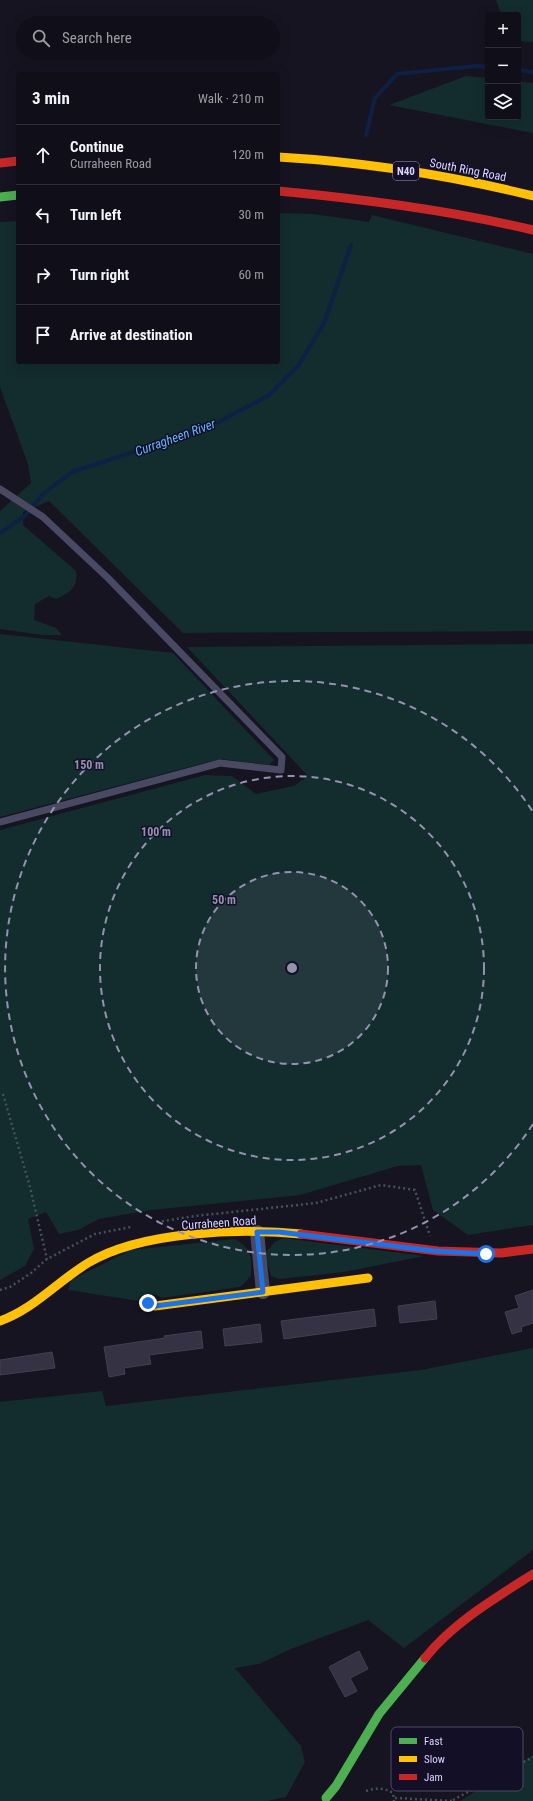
<!DOCTYPE html>
<html lang="en">
<head>
<meta charset="utf-8">
<style>
  :root { --surface:#100f19; --page:#1e1d26; --text:#f1f3f6; --muted:#9c9ca2; --line:#302f38 }
  body { margin:0; font-family:"Roboto Condensed",sans-serif; background:var(--page); color:var(--text) }
  .controls { position:absolute; right:12px; top:12px; display:grid; overflow:hidden; border-radius:4px; box-shadow:0 4px 16px #0002 }
  .controls button { width:36px; height:36px; display:grid; place-items:center; padding:0; border:0; border-bottom:1px solid var(--line); background:var(--surface); color:var(--text); font:20px sans-serif }
  .stop { position:absolute; width:12px; height:12px; margin:-9px; border:3px solid #1a73e8; border-radius:50%; background:#fff }
  .stop.end { background:#1a73e8; border-color:#fff; box-shadow:0 1px 4px #0008 }
  .list { margin:0; padding:0; list-style:none }
  h2 { display:flex; justify-content:space-between; align-items:center; height:52px; margin:0; padding:0 16px; font-size:17px }
  h2 small { font-size:13px; font-weight:400; color:var(--muted) }
  .list li { display:grid; grid-template-columns:26px 1fr auto; gap:12px; align-items:center; box-sizing:border-box; height:60px; padding:0 16px; border-top:1px solid var(--line) }
  .list b { display:block; font-size:15px; white-space:nowrap }
  .list p { margin:0; font-size:13px; white-space:nowrap; color:var(--muted) }
  .list em { font-size:13px; font-style:normal; color:var(--muted) }
  .icon { flex:none; width:22px; height:22px; fill:none; stroke:currentColor; stroke-width:2; stroke-linecap:round; stroke-linejoin:round }
  .map { position:relative; flex:none; width:533px; height:1801px; overflow:hidden }
  .search { position:absolute; background:var(--surface); box-shadow:0 4px 16px #0002; left:16px; top:16px; width:264px; height:44px; display:flex; align-items:center; gap:10px; box-sizing:border-box; padding:0 14px; border-radius:22px; color:var(--muted); font-size:15px }
  .panel { position:absolute; background:var(--surface); box-shadow:0 4px 16px #0002; left:16px; top:72px; width:264px; height:292px; border-radius:4px }
  .map>svg:first-child { display:block }
</style>
</head>
<body>
<div class="map">
<svg width="533" height="1801" viewBox="0 0 533 1801">
  <rect width="100%" height="100%" fill="#161421"/>
  <path fill="#132c2d" d="M 496,0 L 533,0 L 533,42 L 518,41 L 518,15 L 501,15 Z
    M 466,76 L 488,78 L 488,117 L 518,117 L 518,81 L 533,83 L 533,133 L 389,105 Z
    M 278,213 L 313,214 L 369,222 L 372,215 L 533,254 L 533,631 L 183,633 L 49,501 L 23,512 L 23,525 L 76,571 C 78,588 70,593 56,599 L 49,596 L 35,604 L 34,620 L 56,628 L 62,635 L 43,635 L 0,629 L 0,511 L 31,483 L 28,464 L 0,387 L 0,222 L 18,221 L 18,362 L 278,362 Z
    M 0,634 L 173,653 L 274,760 L 269,765 L 222,759 L 208,762 L 0,817 Z
    M 533,644 L 533,1225 L 468,1235 L 433,1210 L 421,1165 L 398,1166 L 300,1195 L 151,1210 L 99,1219 L 78,1230 L 59,1234 L 46,1212 L 28,1219 L 34,1249 L 25,1266 L 0,1280 L 0,830 L 205,775 L 232,776 L 256,794 L 294,786 L 308,776 L 187,647 Z
    M 283,1238 L 424,1256 L 344,1272 L 279,1279 L 271,1276 L 267,1262 L 266,1252 L 275,1242 Z
    M 235,1239 C 252,1249 252,1257 251,1276 L 240,1287 L 162,1298 C 153,1293 148,1292 140,1297 L 139,1301 L 68,1290 L 71,1280 L 131,1250 Z
    M 533,1348 L 533,1550 L 404,1648 L 368,1620 L 291,1649 L 259,1664 L 235,1668 L 301,1746 L 305,1762 L 286,1797 L 268,1801 L 0,1801 L 0,1402 L 102,1391 L 106,1406 L 421,1370 Z
    M 533,1755 L 533,1801 L 460,1801 Z"/>
  <g fill="none" stroke-linecap="round" stroke-linejoin="round">
    <path stroke="#0d2144" stroke-width="4" d="M 518,70 L 533,72
      M 366,135 L 375,98 L 397,74 L 476,66 L 488,67
      M 0,533 L 25,516 L 42,495 L 72,472 L 205,429 L 268,396 L 298,366 L 324,323 L 351,245"/>
  </g>
  <path fill="#343243" stroke="#433f54" d="M 533,1290 L 533,1323 L 521,1327 L 522,1331 L 512,1334 L 505,1312 L 519,1308 L 515,1296 Z
    M 435,1301 L 437,1319 L 400,1323 L 398,1306 Z
    M 374,1309 L 376,1326 L 284,1339 L 281,1321 Z
    M 260,1324 L 262,1342 L 225,1346 L 223,1329 Z
    M 201,1331 L 203,1348 L 149,1355 L 151,1364 L 124,1368 L 125,1374 L 109,1377 L 104,1347 L 165,1338 L 164,1336 Z
    M 52,1352 L 55,1368 L 0,1375 L 0,1360 Z
    M 359,1651 L 368,1669 L 350,1678 L 357,1691 L 345,1697 L 329,1667 Z"/>
  <g fill="none" stroke-linecap="round" stroke-linejoin="round">
    <path stroke="#44505f" stroke-width="2.5" stroke-dasharray="2 3" stroke-linecap="butt" d="M 3,1094 L 30,1187 L 47,1259
      M 157,1222 L 195,1216 L 316,1203 L 381,1185 L 415,1190 L 430,1236
      M 0,1290 L 10,1287 L 31,1273 L 47,1259 L 95,1234 L 131,1227
      M 366,1791 C 376,1788 383,1787 393,1793 L 394,1801
      M 395,1798 L 453,1801
      M 453,1800 L 533,1757"/>
    <path stroke="#4a4962" stroke-width="7" d="M 0,489 L 43,517 L 109,579 L 282,757 L 281,770 L 220,763 L 0,822"/>
    <path stroke="#4a4962" stroke-width="14" d="M 257,1232 L 263,1292"/>
    <path stroke="#4caf50" stroke-width="9" d="M 0,197 L 18,195
      M 326,1798 L 336,1786 L 379,1714 L 425,1658"/>
    <path stroke="#ffc107" stroke-width="9" d="M 278,157 C 364,162 449,175 533,196
      M 148,1303 L 155,1306 L 368,1278
      M 0,1321 C 34,1309 58,1281 88,1263 C 141,1231 240,1228 301,1234"/>
    <path stroke="#c62828" stroke-width="9" d="M 0,163 L 18,161
      M 278,191 C 364,199 449,210 533,230
      M 301,1234 L 438,1251 L 501,1253 L 533,1249
      M 425,1658 C 453,1623 495,1598 533,1574"/>
  </g>
  <g fill="none" stroke-linecap="round" stroke-linejoin="round">
    <path stroke="#1a73e8" stroke-width="5" d="M 148,1303 L 155,1306 L 263,1292 L 257,1232 L 279,1232 L 435,1251 L 486,1254"/>
  </g>
  <circle cx="292" cy="968" r="96" fill="#9591b1" fill-opacity=".12"/>
  <g fill="none" stroke="#9591b1" stroke-width="2" stroke-dasharray="7 5">
    <circle cx="292" cy="968" r="96"/>
    <circle cx="292" cy="968" r="192"/>
    <path d="M533 1124A287 287 0 1 1 533 812"/>
  </g>
  <g text-anchor="middle" stroke-width="3" stroke-linejoin="round" paint-order="stroke">
    <rect fill="#130f26" stroke="#9e99be" stroke-width="1" x="393" y="162" width="26" height="18" rx="3"/>
    <g font-size="11" font-weight="bold" fill="#d9d4ff">
      <text x="406" y="175">N40</text>
    </g>
    <g font-size="12" fill="#d9d4ff" stroke="#130f26">
      <text transform="translate(468 170) rotate(11)" y="4">South Ring Road</text>
      <text transform="translate(219 1223) rotate(-4)" y="4">Curraheen Road</text>
    </g>
    <g font-size="13" font-style="italic" fill="#62b6ff" stroke="#130f26">
      <text transform="translate(175 437) rotate(-20)" y="5">Curragheen River</text>
    </g>
  </g>
  <rect x="391" y="1727" width="132" height="64" rx="6" fill="#130f26" stroke="#4e4a67" stroke-width="1"/>
  <rect x="399" y="1738" width="18" height="6" fill="#4caf50"/>
  <rect x="399" y="1756" width="18" height="6" fill="#ffc107"/>
  <rect x="399" y="1774" width="18" height="6" fill="#c62828"/>
  <g font-size="11" fill="#d9d4ff">
    <text x="424" y="1745">Fast</text>
    <text x="424" y="1763">Slow</text>
    <text x="424" y="1781">Jam</text>
  </g>
  <circle cx="292" cy="968" r="6" fill="#9591b1" stroke="#130f26" stroke-width="2"/>
  <g font-size="12" text-anchor="middle" font-weight="bold" fill="#9591b1" stroke="#130f26" stroke-width="3" stroke-linejoin="round" paint-order="stroke">
    <text x="89" y="769">150 m</text>
    <text x="156" y="836">100 m</text>
    <text x="224" y="904">50 m</text>
  </g>
</svg>
<div class="controls">
<button>+</button>
<button>−</button>
<button><svg class="icon" aria-label="layers" viewBox="0 0 24 24"><path d="M12 4l9 5-9 5-9-5zM3 14l9 5 9-5"/></svg></button>
</div>
<div class="stop" style="left:486px;top:1254px"></div>
<div class="stop end" style="left:148px;top:1303px"></div>
<div class="search"><svg class="icon" aria-label="search" viewBox="0 0 24 24"><circle cx="10" cy="10" r="6"/><path d="M15 15l6 6"/></svg>Search here</div>
<section class="panel">
<h2>3 min<small>Walk · 210 m</small></h2>
<ul class="list">
<li><svg class="icon" aria-label="ahead" viewBox="0 0 24 24"><path d="M12 20V5M6 11l6-6 6 6"/></svg><div><b>Continue</b><p>Curraheen Road</p></div><em>120 m</em></li>
<li><svg class="icon" aria-label="left" viewBox="0 0 24 24"><path d="M17 20v-9H6M10 6l-5 5 5 5"/></svg><div><b>Turn left</b></div><em>30 m</em></li>
<li><svg class="icon" aria-label="right" viewBox="0 0 24 24"><path d="M7 20v-9h11M14 6l5 5-5 5"/></svg><div><b>Turn right</b></div><em>60 m</em></li>
<li><svg class="icon" aria-label="arrive" viewBox="0 0 24 24"><path d="M6 21V4h12l-3 4 3 4H6"/></svg><div><b>Arrive at destination</b></div></li>
</ul>
</section>
</div>
</body>
</html>
